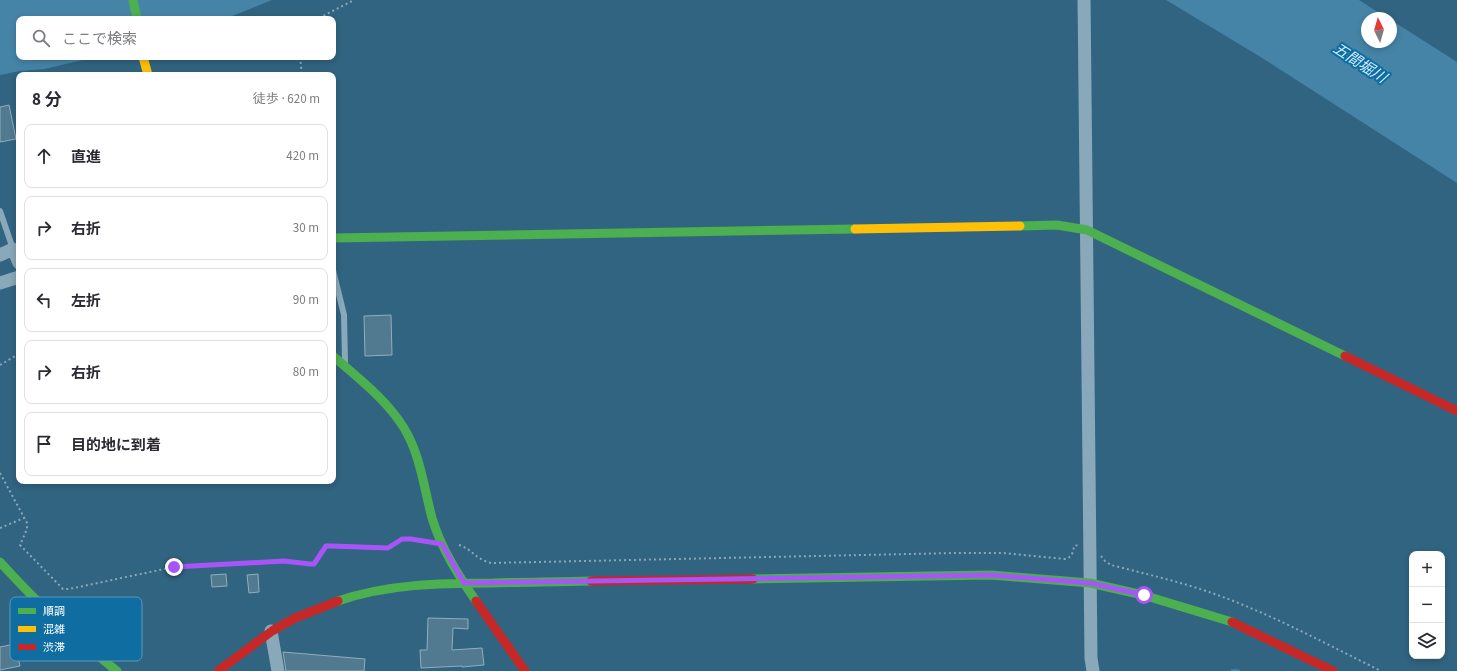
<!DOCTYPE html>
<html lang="ja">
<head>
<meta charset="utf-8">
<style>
  :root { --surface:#fff; --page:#f7f7f7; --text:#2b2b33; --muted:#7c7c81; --line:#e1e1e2 }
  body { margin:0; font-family:"Source Sans 3","Noto Sans JP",sans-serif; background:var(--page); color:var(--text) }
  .controls { position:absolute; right:12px; bottom:12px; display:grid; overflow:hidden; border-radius:8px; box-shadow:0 2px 6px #0003 }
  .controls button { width:36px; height:36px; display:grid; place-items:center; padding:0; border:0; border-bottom:1px solid var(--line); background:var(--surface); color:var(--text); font:20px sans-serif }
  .compass { position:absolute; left:1361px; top:12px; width:36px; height:36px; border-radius:50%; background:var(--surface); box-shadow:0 2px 6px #0003; rotate:355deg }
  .stop { position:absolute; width:12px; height:12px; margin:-9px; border:3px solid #a855f7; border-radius:50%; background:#fff }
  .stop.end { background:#a855f7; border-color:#fff; box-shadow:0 1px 4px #0008 }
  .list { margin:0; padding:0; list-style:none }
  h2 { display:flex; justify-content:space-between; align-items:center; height:52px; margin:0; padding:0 16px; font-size:17px }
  h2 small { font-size:13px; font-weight:400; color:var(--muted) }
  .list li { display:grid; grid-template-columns:26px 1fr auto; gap:12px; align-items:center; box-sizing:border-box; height:64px; margin:0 8px 8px; padding:0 8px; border:1px solid var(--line); border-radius:8px }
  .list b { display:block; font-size:15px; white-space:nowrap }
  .list em { font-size:13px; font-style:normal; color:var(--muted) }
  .icon { flex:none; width:22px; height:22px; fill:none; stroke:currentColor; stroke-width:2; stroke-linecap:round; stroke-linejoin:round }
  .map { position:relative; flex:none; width:1457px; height:671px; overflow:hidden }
  .search { position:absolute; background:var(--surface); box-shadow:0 2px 6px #0003; left:16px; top:16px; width:320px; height:44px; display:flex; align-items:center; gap:10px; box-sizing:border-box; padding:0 14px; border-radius:8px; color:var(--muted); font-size:15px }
  .panel { position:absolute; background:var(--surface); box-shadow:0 2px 6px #0003; left:16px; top:72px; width:320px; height:412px; border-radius:8px }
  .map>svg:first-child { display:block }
</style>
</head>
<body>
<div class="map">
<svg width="1457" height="671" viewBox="0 0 1457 671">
  <rect width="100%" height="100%" fill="#316480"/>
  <path fill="#4584a7" d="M 0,0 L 272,0 L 225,19 L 19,19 L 19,57 L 96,57 L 44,69 L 20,71 L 0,75 Z
    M 1166,0 L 1359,0 L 1387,18 L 1367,18 L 1367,42 L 1391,42 L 1391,20 L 1457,62 L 1457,183 L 1259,56 Z"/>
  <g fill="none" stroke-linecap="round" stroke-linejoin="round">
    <path stroke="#4584a7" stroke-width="3.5" d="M 1232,671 L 1238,671"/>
  </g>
  <path fill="#51798f" stroke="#91aebe" d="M 9,105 L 16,139 L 0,142 L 0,107 Z
    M 391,315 L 392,355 L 365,356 L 364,316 Z
    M 226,574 L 227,586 L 212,587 L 211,575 Z
    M 258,574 L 259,592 L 249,593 L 247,575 Z
    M 428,618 L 468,619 L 468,629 L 453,628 L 452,650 L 482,648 L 484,665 L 462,667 L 462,666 L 421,668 L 420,650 L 427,650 Z
    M 15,644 L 20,666 L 0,670 L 0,647 Z
    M 283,652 L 365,659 L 364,671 L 286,671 Z"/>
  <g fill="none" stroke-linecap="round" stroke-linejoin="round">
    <path stroke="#89a8b9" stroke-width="2" stroke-dasharray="2 3" stroke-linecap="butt" d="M 314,19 L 321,17 L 354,0
      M 300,57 L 302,75
      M 0,365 L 19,354
      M 0,473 L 27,523 L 27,529 L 20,545 L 63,589 L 69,589 L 174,567 L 284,561 L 314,564 L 326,546 L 332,546 L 382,549 C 389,548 391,545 397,542 C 406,536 417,540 427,541
      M 0,528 L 24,518
      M 459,545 C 472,549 475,559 491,563 L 955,553 L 1003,553 L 1065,559 C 1072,557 1073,553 1074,546 L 1078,545
      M 1101,556 L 1105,561 L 1111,565 C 1142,573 1173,580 1203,590 C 1264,610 1322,642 1381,671"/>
    <path stroke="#89a8b9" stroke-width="6" d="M 0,211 L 13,249
      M 333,270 L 344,315 L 345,362"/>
    <path stroke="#89a8b9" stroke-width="13" d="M 1084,0 C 1087,219 1088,438 1091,658 L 1093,671
      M 0,255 L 13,249 L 19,263
      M 0,283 L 19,277
      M 271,631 L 278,671"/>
    <path stroke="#4caf50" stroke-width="9" d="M 133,0 L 137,19
      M 1020,226 L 1057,225 L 1087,230 L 1345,356
      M 333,238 L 855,229
      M 333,356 C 358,378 386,399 404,428 C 420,454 424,488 432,518 C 441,548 458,575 476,601
      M 0,562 C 36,602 75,638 117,671
      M 753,579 L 991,575 L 1090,583 L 1143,595 L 1232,622
      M 338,601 C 387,584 441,583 493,583 C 525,582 558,582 591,581"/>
    <path stroke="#ffc107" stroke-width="9" d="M 143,57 L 148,75
      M 855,229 L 1020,226"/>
    <path stroke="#c62828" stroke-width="9" d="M 1345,356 L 1457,411
      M 591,581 L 753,579
      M 476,601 L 525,671
      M 1232,622 L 1333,671
      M 218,671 L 272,631 L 295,618 L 338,601"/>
  </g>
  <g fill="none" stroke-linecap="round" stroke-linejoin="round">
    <path stroke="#a855f7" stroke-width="5" d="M 174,567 L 284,561 L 310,564 L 314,564 L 326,546 L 332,546 L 388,548 L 402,539 L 411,539 L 442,544 L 464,583 L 991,575 L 1090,583 L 1144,595"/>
  </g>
  <g text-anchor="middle" stroke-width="4" stroke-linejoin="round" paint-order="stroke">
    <g font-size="15" font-style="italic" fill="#cbecfd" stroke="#106da1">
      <text transform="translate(1360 63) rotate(33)" y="5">五間堀川</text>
    </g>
  </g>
  <rect x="10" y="597" width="132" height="64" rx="6" fill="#106da1" stroke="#5899bd" stroke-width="1"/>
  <rect x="18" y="608" width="18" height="6" fill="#4caf50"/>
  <rect x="18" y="626" width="18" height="6" fill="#ffc107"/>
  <rect x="18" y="644" width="18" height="6" fill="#c62828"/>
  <g font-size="11" fill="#fff">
    <text x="43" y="615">順調</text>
    <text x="43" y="633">混雑</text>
    <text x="43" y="651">渋滞</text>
  </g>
</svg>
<div class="controls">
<button>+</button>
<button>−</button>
<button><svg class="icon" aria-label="layers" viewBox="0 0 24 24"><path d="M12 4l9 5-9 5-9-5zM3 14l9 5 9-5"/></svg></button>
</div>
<svg class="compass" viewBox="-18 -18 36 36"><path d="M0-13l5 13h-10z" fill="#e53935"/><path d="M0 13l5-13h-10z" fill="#7c7c81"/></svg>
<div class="stop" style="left:1144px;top:595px"></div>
<div class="stop end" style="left:174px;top:567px"></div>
<div class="search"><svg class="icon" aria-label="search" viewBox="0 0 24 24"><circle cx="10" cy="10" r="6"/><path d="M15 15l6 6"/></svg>ここで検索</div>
<section class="panel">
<h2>8 分<small>徒歩 · 620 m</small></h2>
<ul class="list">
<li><svg class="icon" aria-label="ahead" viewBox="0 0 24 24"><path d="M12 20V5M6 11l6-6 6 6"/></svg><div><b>直進</b></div><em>420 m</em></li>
<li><svg class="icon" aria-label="right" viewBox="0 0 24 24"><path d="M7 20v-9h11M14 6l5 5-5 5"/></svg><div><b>右折</b></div><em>30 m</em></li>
<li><svg class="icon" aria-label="left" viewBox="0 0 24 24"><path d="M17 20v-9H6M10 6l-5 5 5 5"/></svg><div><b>左折</b></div><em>90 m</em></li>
<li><svg class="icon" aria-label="right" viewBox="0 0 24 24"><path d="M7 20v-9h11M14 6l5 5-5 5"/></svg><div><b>右折</b></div><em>80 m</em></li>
<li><svg class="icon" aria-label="arrive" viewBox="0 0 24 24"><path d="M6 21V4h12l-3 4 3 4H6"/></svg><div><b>目的地に到着</b></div></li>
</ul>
</section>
</div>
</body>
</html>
